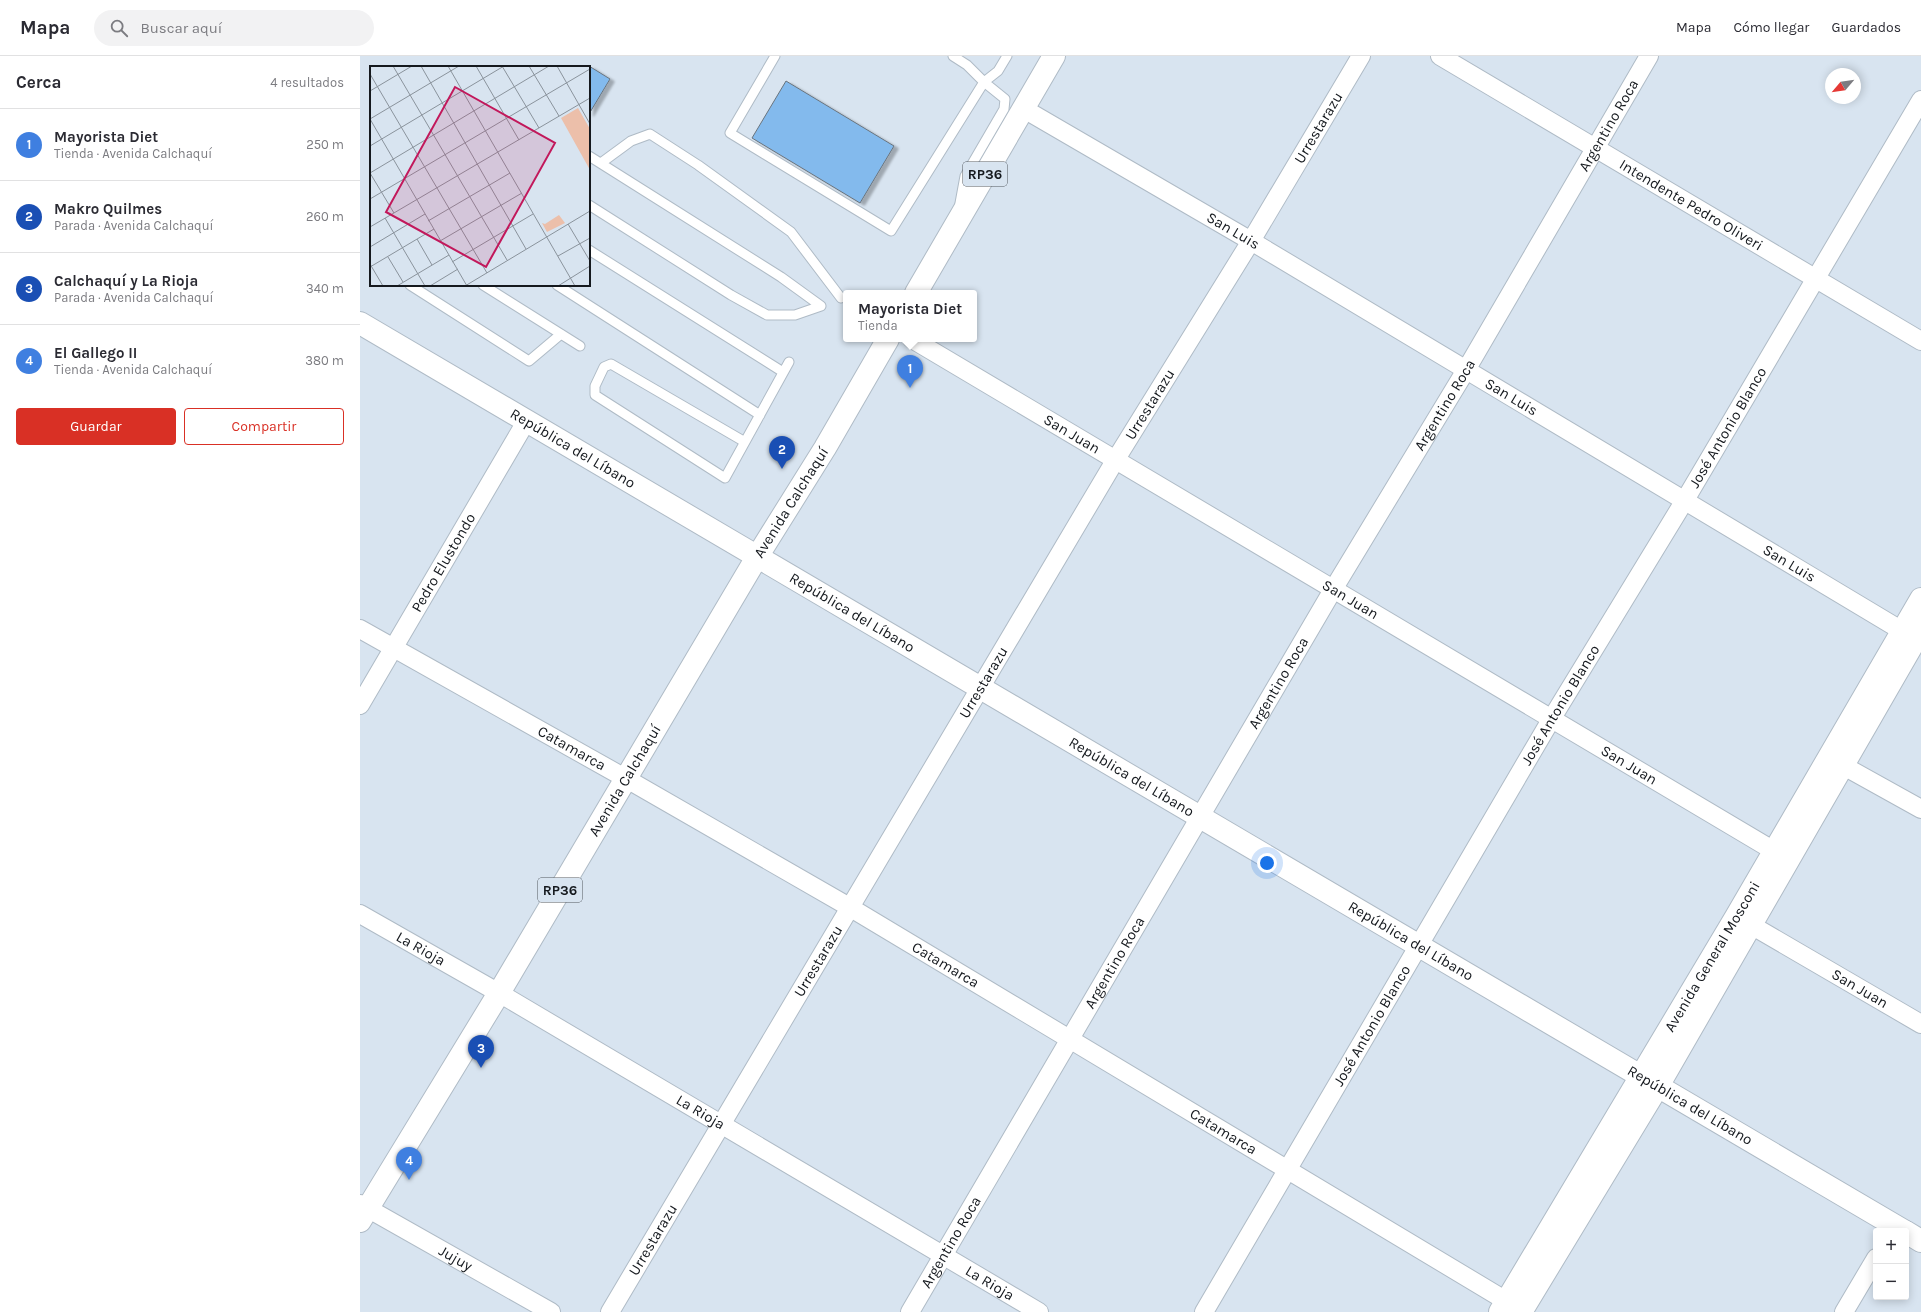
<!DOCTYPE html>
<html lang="es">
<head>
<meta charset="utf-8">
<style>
  :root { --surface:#fff; --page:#f2f2f3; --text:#2b2b33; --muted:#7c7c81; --line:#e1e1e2; --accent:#d93025 }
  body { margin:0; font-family:Karla,sans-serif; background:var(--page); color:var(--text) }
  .controls { position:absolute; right:12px; bottom:12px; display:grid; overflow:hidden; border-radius:4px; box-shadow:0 2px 10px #0003 }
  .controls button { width:36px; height:36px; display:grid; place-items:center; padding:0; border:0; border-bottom:1px solid var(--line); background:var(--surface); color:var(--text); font:20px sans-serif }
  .compass { position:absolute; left:1465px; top:12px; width:36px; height:36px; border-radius:50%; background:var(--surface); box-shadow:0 2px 10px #0003; rotate:241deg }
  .you { position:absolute; left:907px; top:807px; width:14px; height:14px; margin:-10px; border:3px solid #fff; border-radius:50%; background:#1a73e8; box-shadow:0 0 0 6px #1a73e833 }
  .badge { display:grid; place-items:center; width:26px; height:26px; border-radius:50%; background:var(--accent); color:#fff; font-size:13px; font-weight:700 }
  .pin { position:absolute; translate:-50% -33px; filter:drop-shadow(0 1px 2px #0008) }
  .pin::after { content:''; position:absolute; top:21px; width:14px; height:12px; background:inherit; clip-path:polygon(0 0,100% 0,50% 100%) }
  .popup { position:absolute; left:483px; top:234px; width:134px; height:52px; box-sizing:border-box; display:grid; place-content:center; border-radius:4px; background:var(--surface); filter:drop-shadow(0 1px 3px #0005); font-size:13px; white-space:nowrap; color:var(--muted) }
  .popup b { font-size:15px; color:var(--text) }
  .popup::after { content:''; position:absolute; left:50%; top:100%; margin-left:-8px; border:8px solid transparent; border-top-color:var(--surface) }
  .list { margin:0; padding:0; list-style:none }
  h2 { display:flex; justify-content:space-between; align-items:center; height:52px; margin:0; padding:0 16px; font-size:17px }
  h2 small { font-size:13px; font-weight:400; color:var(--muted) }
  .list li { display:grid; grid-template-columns:26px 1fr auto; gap:12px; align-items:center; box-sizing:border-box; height:72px; padding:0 16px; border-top:1px solid var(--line) }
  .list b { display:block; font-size:15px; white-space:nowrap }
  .list p { margin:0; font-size:13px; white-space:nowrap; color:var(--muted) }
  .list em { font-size:13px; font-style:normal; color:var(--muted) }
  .actions { display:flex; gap:8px; padding:12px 16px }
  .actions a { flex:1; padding:9px 0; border:1px solid var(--accent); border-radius:4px; text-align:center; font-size:14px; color:var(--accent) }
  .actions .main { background:var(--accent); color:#fff }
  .icon { flex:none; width:22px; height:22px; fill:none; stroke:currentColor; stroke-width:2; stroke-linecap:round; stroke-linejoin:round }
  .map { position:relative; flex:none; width:1561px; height:1256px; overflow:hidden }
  header { display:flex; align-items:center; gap:24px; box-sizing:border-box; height:56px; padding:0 20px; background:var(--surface); border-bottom:1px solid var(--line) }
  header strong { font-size:19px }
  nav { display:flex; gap:22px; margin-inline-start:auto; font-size:14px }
  .search { width:280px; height:36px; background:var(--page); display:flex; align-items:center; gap:10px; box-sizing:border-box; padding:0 14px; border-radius:22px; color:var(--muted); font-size:15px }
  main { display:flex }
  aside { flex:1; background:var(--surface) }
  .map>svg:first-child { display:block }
</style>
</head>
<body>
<header>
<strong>Mapa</strong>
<div class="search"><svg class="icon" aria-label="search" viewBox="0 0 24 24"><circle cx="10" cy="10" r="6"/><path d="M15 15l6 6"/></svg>Buscar aquí</div>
<nav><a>Mapa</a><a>Cómo llegar</a><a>Guardados</a></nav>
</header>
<main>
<aside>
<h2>Cerca<small>4 resultados</small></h2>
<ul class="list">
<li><span class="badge" style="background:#3f7fe0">1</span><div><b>Mayorista Diet</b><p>Tienda · Avenida Calchaquí</p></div><em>250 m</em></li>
<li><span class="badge" style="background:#1a4fb4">2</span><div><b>Makro Quilmes</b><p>Parada · Avenida Calchaquí</p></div><em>260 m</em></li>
<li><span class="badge" style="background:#1a4fb4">3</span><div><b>Calchaquí y La Rioja</b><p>Parada · Avenida Calchaquí</p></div><em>340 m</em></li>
<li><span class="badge" style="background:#3f7fe0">4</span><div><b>El Gallego II</b><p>Tienda · Avenida Calchaquí</p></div><em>380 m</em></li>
</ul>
<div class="actions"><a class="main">Guardar</a><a>Compartir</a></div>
</aside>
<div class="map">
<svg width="1561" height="1256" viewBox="0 0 1561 1256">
  <defs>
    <filter id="shadow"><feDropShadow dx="4.5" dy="2.5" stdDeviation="1" flood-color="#0004"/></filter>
  </defs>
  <rect width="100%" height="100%" fill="#d8e4f0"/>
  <path fill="#83baed" stroke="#69747e" filter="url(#shadow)" d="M 229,10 L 250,23 L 229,58 Z
    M 426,25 L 534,90 L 500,147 L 392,82 Z"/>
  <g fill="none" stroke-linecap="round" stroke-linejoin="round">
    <g stroke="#afbbc6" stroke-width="11">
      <path id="service" d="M 415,0 L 370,77 L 531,175 L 624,26 L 638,15 L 647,0
        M 593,0 L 607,9 L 624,26 L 645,43 L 644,53 L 605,120 L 600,147
        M 229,100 L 421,221 L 461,250
        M 241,107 L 271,85 L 290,78 L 338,109 L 431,176 L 481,242
        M 229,149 L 371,239 L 407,259 L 435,259 L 461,250
        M 229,194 L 423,316
        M 50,229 L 169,305 L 201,278
        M 123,229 L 220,290
        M 197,229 L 400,359
        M 385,386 L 251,308 L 244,311 L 235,330 L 235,339 L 365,422 L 429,306"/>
    </g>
    <g stroke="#afbbc6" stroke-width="20">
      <g id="minor">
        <path id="s1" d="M 1080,0 L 1561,285"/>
        <path id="s2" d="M 664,53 L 891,185 L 1554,582"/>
        <path id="s3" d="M 552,283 L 1426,802"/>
        <path id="s4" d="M 0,573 L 265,722 L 491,852 L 1158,1252"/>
        <path id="s5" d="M 0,649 L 167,364"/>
        <path d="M 1471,703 L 1561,753"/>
        <path id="s6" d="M 0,858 L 139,937 L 679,1256"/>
        <path id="s7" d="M 1379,862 L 1561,968"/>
        <path id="s8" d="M 0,1148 L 191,1256"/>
        <path id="s9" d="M 250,1256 L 756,403 L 891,185 L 1001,0"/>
        <path id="s10" d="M 550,1256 L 974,532 L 1106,314 L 1289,0"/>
        <path id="s11" d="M 844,1256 L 1192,662 L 1325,444 L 1561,44"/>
        <path d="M 1484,1256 L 1516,1202"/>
      </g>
    </g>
    <g stroke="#afbbc6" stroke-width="24">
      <g id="tertiary">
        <path id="s12" d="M 0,267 L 1544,1175"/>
        <path d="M 1546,1176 L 1561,1185"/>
      </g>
    </g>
    <g stroke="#afbbc6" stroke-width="24">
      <g id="secondary">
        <path id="s13" d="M 1140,1256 L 1376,861 L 1561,543"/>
        <path d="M 1161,1256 L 1298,1030 L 1561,574"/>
      </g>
    </g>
    <g stroke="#afbbc6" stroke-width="24">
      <g id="primary">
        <path d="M 556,237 L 694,0"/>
        <path id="s14" d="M 0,1165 L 139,937 L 397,501 L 465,392 L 528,283"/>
      </g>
    </g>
    <use href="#service" stroke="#fff" stroke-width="9"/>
    <use href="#minor" stroke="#fff" stroke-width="18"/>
    <use href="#tertiary" stroke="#fff" stroke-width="22"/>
    <use href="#secondary" stroke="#fff" stroke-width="22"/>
    <use href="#primary" stroke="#fff" stroke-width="22"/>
  </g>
  <g text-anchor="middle" stroke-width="3" stroke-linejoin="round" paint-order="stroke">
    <g fill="#d8e4f0" stroke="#50565d" stroke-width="1">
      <rect x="603" y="106" width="44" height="24" rx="3"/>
      <rect x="178" y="822" width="44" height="24" rx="3"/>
    </g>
    <g font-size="14" font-weight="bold" fill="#15191e">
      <text x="625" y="123">RP36</text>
      <text x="200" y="839">RP36</text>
    </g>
    <g font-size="15" fill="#15191e" stroke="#d8e4f0">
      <text dy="5" stroke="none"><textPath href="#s10" startOffset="1377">Argentino Roca</textPath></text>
      <text dy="5" stroke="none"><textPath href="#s9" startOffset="1380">Urrestarazu</textPath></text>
      <text dy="5" stroke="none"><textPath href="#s1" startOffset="292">Intendente Pedro Oliveri</textPath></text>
      <text dy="5" stroke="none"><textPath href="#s2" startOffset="242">San Luis</textPath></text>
      <text dy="5" stroke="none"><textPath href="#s2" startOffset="566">San Luis</textPath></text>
      <text dy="5" stroke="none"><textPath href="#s9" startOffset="1056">Urrestarazu</textPath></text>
      <text dy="5" stroke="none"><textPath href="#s10" startOffset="1053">Argentino Roca</textPath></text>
      <text dy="5" stroke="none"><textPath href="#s11" startOffset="1028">José Antonio Blanco</textPath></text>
      <text dy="5" stroke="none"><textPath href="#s3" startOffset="186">San Juan</textPath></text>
      <text dy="5" stroke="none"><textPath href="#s12" startOffset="247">República del Líbano</textPath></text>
      <text dy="5" stroke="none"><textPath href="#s14" startOffset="838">Avenida Calchaquí</textPath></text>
      <text dy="5" stroke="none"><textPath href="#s5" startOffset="165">Pedro Elustondo</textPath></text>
      <text dy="5" stroke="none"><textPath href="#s2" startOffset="890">San Luis</textPath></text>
      <text dy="5" stroke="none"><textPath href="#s3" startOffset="510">San Juan</textPath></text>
      <text dy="5" stroke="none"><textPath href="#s12" startOffset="571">República del Líbano</textPath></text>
      <text dy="5" stroke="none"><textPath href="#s9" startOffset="732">Urrestarazu</textPath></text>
      <text dy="5" stroke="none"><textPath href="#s10" startOffset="729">Argentino Roca</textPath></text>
      <text dy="5" stroke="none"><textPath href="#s11" startOffset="704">José Antonio Blanco</textPath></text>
      <text dy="5" stroke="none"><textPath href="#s4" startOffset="243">Catamarca</textPath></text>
      <text dy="5" stroke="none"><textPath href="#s3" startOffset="834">San Juan</textPath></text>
      <text dy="5" stroke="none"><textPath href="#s12" startOffset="895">República del Líbano</textPath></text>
      <text dy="5" stroke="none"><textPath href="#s14" startOffset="514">Avenida Calchaquí</textPath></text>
      <text dy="5" stroke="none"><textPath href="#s12" startOffset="1219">República del Líbano</textPath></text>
      <text dy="5" stroke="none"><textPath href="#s6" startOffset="70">La Rioja</textPath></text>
      <text dy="5" stroke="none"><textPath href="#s13" startOffset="414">Avenida General Mosconi</textPath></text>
      <text dy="5" stroke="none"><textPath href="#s9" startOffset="408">Urrestarazu</textPath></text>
      <text dy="5" stroke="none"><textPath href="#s10" startOffset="405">Argentino Roca</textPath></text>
      <text dy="5" stroke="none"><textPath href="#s4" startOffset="675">Catamarca</textPath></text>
      <text dy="5" stroke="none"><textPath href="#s7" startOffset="140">San Juan</textPath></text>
      <text dy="5" stroke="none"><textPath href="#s11" startOffset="332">José Antonio Blanco</textPath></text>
      <text dy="5" stroke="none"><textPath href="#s12" startOffset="1543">República del Líbano</textPath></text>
      <text dy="5" stroke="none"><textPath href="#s6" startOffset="394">La Rioja</textPath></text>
      <text dy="5" stroke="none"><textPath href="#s4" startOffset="999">Catamarca</textPath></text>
      <text dy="5" stroke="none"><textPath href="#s9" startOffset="84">Urrestarazu</textPath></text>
      <text dy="5" stroke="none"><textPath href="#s10" startOffset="81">Argentino Roca</textPath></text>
      <text dy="5" stroke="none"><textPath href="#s8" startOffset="110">Jujuy</textPath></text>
      <text dy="5" stroke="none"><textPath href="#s6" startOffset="730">La Rioja</textPath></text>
    </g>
  </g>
  <g transform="translate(10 10)">
    <rect width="220" height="220" fill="#d8e4f0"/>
    <path d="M 208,42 L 220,63 L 220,104 L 191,52 ZM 189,149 L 195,157 L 177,166 L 172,157 L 175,158 Z" fill="#ecbfaa"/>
    <path fill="none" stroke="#8a939c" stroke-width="1" d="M 23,0 L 137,194M 51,0 L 156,183M 78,0 L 205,220M 106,0 L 149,74M 132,0 L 169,62M 159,0 L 189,50M 187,0 L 220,58M 0,8 L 117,207M 0,25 L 42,0M 0,53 L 97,220M 0,53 L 89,0M 0,80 L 134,0M 0,107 L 179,0M 0,107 L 24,147M 0,133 L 220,3M 15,152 L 55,220M 58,155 L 140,107M 198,158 L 220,195M 0,161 L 220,32M 47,173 L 62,199M 70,175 L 152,127M 0,181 L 55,148M 188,190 L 220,172M 18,191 L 33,216M 82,196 L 163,148M 0,198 L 13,220M 0,201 L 64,163M 27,220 L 79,189M 60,220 L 88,203M 95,220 L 220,145M 188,220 L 220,200"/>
    <path fill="#c2185b" fill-opacity="0.15" stroke="#c2185b" stroke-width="2" d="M 85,21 L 185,77 L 116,201 L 16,146 Z"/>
    <rect width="220" height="220" fill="none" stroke="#15191e" stroke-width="2"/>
  </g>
</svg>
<div class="controls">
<button>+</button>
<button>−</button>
</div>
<svg class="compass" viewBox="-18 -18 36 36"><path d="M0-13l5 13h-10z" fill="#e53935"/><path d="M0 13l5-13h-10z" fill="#7c7c81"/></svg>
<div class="you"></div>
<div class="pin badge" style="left:550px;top:332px;background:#3f7fe0">1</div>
<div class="popup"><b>Mayorista Diet</b>Tienda</div>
<div class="pin badge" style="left:422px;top:413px;background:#1a4fb4">2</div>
<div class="pin badge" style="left:121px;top:1012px;background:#1a4fb4">3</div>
<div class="pin badge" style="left:49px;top:1124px;background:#3f7fe0">4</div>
</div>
</main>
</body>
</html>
